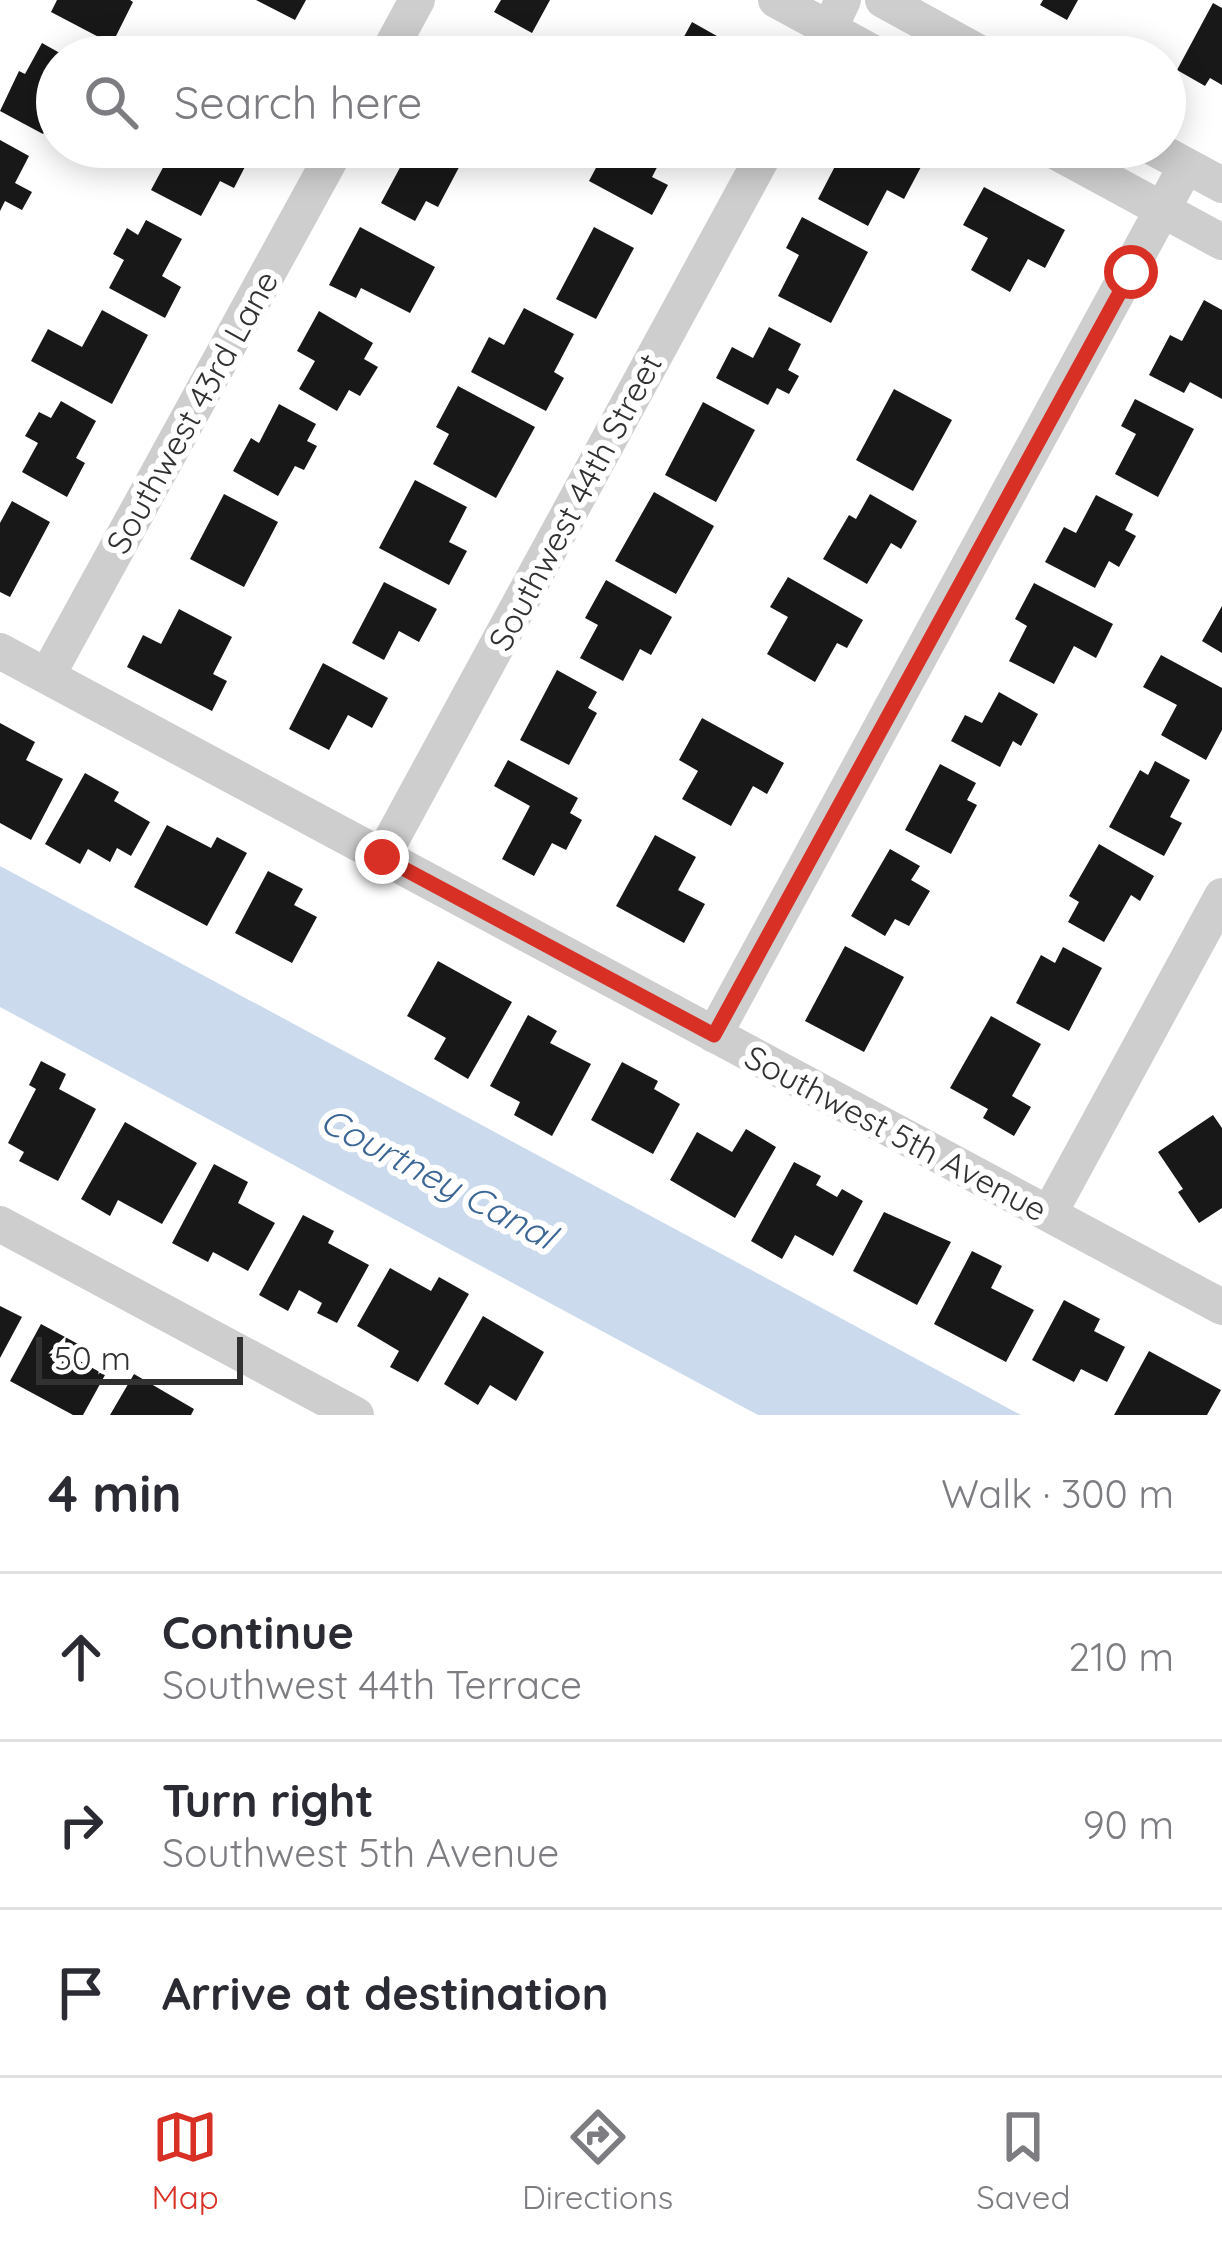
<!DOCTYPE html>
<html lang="en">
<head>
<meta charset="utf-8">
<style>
  :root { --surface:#fff; --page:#f7f7f7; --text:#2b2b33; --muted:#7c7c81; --line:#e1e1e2; --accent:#d93025 }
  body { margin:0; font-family:Quicksand,sans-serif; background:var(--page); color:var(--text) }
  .scale { position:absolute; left:36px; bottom:30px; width:207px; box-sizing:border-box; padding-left:12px; border:6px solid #313131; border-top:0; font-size:33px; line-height:42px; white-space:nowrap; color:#313131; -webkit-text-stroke:9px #fff; paint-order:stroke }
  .stop { position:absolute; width:36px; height:36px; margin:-27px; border:9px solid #d93025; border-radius:50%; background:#fff }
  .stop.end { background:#d93025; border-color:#fff; box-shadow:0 3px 12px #0008 }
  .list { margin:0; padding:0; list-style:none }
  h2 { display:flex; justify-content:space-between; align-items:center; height:156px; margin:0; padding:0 48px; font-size:51px }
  h2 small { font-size:39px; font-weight:400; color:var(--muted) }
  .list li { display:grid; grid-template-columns:78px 1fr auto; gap:36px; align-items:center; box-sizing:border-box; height:168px; padding:0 48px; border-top:3px solid var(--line) }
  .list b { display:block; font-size:45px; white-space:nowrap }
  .list p { margin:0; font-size:39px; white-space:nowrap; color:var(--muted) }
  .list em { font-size:39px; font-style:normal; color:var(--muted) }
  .icon { flex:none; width:66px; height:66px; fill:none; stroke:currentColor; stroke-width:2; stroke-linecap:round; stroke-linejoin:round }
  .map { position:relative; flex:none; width:1222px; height:1415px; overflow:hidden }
  .search { position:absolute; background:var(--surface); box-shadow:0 6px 30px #0003; left:36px; right:36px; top:36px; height:132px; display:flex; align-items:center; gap:30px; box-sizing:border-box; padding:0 42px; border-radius:66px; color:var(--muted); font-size:45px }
  .sheet { height:660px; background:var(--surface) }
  nav { display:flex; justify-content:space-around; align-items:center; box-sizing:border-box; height:168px; border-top:3px solid var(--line); background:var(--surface); font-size:33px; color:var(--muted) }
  nav a { display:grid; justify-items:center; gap:6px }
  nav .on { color:var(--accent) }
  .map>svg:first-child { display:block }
</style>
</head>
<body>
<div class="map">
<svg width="1222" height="1415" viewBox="0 0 1222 1415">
  <rect width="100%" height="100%" fill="#fff"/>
  <path fill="#cbdbed" d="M 0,866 L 1021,1415 L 758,1415 L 0,1007 Z"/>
  <path fill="#181818" d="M 57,0 L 130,0 L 133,2 L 112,44 L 51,12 Z
    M 256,0 L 306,0 L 295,20 Z
    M 501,0 L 550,0 L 532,33 L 494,12 Z
    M 1043,0 L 1078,0 L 1067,20 L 1040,5 Z
    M 1213,3 L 1222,8 L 1222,85 L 1210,78 L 1205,86 L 1177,70 Z
    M 692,22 L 740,49 L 735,57 L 673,57 Z
    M 42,43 L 67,57 L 57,57 L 57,112 L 43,134 L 0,111 L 19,71 L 25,74 Z
    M 0,140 L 29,156 L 15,183 L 32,192 L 22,210 L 5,201 L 0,211 Z
    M 174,147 L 187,152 L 189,147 L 226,147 L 249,159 L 234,188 L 220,181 L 201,216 L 151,190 Z
    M 411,147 L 447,147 L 465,156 L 438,207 L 426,201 L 415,221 L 381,203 Z
    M 607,147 L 650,147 L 664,154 L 652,177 L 668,185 L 652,215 L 589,181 Z
    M 845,147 L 888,147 L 922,165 L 904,199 L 887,190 L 868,226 L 818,199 Z
    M 984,187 L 1065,230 L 1045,268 L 1028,259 L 1010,292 L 971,270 L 988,238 L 963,225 Z
    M 802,217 L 868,252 L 831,323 L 778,296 L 799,255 L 786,248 Z
    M 146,220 L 182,239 L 162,276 L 181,287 L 165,318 L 109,288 L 124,260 L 113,254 L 127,228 L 138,235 Z
    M 360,227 L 435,267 L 410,313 L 361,288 L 356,298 L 329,285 Z
    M 594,227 L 634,248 L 596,319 L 556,299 Z
    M 1204,300 L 1222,310 L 1222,399 L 1190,382 L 1184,393 L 1149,375 L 1170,335 L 1182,341 Z
    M 524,308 L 574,334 L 554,372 L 564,378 L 546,411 L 471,372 L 489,337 L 504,345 Z
    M 102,310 L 148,335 L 112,404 L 31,361 L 48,329 L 82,347 Z
    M 319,311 L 373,343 L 364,359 L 378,367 L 360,396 L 349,390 L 337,411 L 299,389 L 315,361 L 297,351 Z
    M 769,327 L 801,344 L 788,370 L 799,376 L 789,394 L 777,388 L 768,405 L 716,378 L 732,347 L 753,358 Z
    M 458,386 L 535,427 L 496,498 L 433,464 L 449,434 L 436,427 Z
    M 894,389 L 952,420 L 913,491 L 856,460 Z
    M 1135,399 L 1194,429 L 1158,497 L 1115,474 L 1136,434 L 1121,426 Z
    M 61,401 L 96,421 L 76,458 L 85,463 L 67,497 L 22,472 L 38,443 L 25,436 L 39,412 L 51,418 Z
    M 703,402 L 755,430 L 716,502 L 665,475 Z
    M 279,404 L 316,424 L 307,441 L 317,446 L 304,470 L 295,466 L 278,496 L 233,471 L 251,438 L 259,443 Z
    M 415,480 L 467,507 L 449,542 L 467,551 L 449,585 L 379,548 Z
    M 654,492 L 714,526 L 676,594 L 615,561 Z
    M 224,494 L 278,522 L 244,587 L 190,559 Z
    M 870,494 L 917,521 L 901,549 L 891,543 L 867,584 L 823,559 L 849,515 L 856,519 Z
    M 1096,495 L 1133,514 L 1125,530 L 1136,536 L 1119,567 L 1109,561 L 1095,588 L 1045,562 L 1064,527 L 1076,533 Z
    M 12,501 L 50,522 L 10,597 L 0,592 L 0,523 Z
    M 788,577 L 863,620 L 847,648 L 837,643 L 815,682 L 767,654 L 788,617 L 770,607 Z
    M 606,580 L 672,617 L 651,655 L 640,649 L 623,681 L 580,658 L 598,625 L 585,618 Z
    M 384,582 L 437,609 L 419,642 L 399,631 L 384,660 L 352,643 Z
    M 1034,583 L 1113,624 L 1096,658 L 1074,646 L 1054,684 L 1009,661 L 1027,626 L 1015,619 Z
    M 1222,606 L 1222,653 L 1202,641 Z
    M 179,609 L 232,637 L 213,674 L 227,681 L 212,711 L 127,667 L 143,635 L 161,644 Z
    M 1161,655 L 1222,688 L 1222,730 L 1206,760 L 1161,735 L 1177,705 L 1143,687 Z
    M 323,663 L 388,698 L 372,728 L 348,715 L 329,750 L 289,729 Z
    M 557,670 L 597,692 L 588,708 L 597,713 L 569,765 L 520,740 Z
    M 999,692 L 1038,714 L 1021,746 L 1013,741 L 1000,767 L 951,741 L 965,715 L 982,723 Z
    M 702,718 L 784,763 L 767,794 L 753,786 L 731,826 L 682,799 L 698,771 L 679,760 Z
    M 0,723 L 35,742 L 26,760 L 63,779 L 31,840 L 0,823 Z
    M 508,760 L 578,798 L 570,813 L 582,820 L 566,850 L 552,843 L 534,876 L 502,859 L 530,806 L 494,786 Z
    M 1155,761 L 1190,780 L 1170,817 L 1182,823 L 1164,856 L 1109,827 L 1140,770 L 1148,775 Z
    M 940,764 L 976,783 L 967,800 L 977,805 L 951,854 L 905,830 Z
    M 85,773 L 119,792 L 114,801 L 150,822 L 131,856 L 117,848 L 110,862 L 88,849 L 80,864 L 45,844 Z
    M 167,825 L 211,848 L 217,837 L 247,853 L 207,926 L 134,887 Z
    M 655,835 L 696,857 L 678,890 L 705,904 L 684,943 L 616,906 Z
    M 1099,844 L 1154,876 L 1140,901 L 1131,895 L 1104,942 L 1068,922 L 1079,902 L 1069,896 Z
    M 890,849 L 920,866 L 911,880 L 930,891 L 909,926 L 895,919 L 885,936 L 851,916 Z
    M 268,871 L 303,889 L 294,905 L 317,917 L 292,963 L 235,933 Z
    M 845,946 L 904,977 L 864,1052 L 805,1021 Z
    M 1063,947 L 1102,968 L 1069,1031 L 1016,1003 L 1041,955 L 1055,963 Z
    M 438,961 L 512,1002 L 468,1079 L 434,1059 L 446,1038 L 407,1016 Z
    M 528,1015 L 557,1031 L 550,1043 L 591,1064 L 552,1136 L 514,1115 L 520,1102 L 490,1086 Z
    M 991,1016 L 1041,1044 L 1012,1096 L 1031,1107 L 1014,1136 L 983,1118 L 988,1109 L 950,1088 Z
    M 41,1061 L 66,1074 L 59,1089 L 96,1109 L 58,1181 L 19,1161 L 24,1152 L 8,1143 L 36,1089 L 29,1085 Z
    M 622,1062 L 658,1081 L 654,1089 L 680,1104 L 653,1154 L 591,1120 Z
    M 1213,1115 L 1222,1128 L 1222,1208 L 1199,1223 L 1178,1192 L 1183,1189 L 1158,1152 Z
    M 125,1122 L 197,1163 L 162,1224 L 118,1200 L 110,1216 L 81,1199 Z
    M 746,1129 L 776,1147 L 735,1218 L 670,1180 L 697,1132 L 732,1152 Z
    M 794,1162 L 821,1176 L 816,1185 L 837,1197 L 842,1189 L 863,1201 L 833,1256 L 795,1235 L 782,1259 L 751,1241 Z
    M 214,1164 L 248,1182 L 238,1203 L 275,1223 L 248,1271 L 213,1252 L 208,1262 L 172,1243 Z
    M 884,1212 L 951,1242 L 917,1305 L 853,1271 Z
    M 303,1215 L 334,1231 L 328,1243 L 369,1265 L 337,1323 L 317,1313 L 322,1303 L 299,1290 L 288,1311 L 259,1295 Z
    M 972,1251 L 1002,1266 L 991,1288 L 1034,1310 L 1006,1362 L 934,1324 Z
    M 390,1268 L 431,1291 L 439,1277 L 469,1294 L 418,1382 L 390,1367 L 399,1351 L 357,1326 Z
    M 1064,1300 L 1100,1319 L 1094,1331 L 1125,1347 L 1107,1382 L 1081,1369 L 1074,1382 L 1032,1360 Z
    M 0,1306 L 22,1317 L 0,1358 Z
    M 483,1316 L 544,1352 L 516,1401 L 490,1385 L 478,1405 L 444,1384 Z
    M 41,1324 L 78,1344 L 71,1356 L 105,1375 L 83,1415 L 73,1415 L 10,1381 Z
    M 1149,1351 L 1221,1390 L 1207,1415 L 1114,1415 Z
    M 134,1374 L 194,1409 L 191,1415 L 110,1415 Z"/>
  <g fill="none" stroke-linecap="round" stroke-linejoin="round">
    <path stroke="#cecece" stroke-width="36" d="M 776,0 L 881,57
      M 883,0 L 987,57
      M 386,57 L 417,0
      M 816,57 L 843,0
      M 1047,147 L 1222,242
      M 1152,147 L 1222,185
      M 0,651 L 1222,1307
      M 47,676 L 337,147
      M 382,857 L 768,147
      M 714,1035 L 1186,166
      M 1049,1214 L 1222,896
      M 0,1224 L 356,1415"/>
  </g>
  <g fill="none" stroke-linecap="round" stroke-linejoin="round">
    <path stroke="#d93025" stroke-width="15" d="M 382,857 L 714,1035 L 1131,272"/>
  </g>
  <g text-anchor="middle" stroke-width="12" stroke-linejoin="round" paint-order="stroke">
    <g font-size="33" fill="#313131" stroke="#fff">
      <text transform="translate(192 412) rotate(-61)" y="12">Southwest 43rd Lane</text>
      <text transform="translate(575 502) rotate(-62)" y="12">Southwest 44th Street</text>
      <text transform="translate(896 1133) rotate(28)" y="12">Southwest 5th Avenue</text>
    </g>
    <g font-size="36" font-style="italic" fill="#3c6695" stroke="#fff">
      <text transform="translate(438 1178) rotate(28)" y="13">Courtney Canal</text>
    </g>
  </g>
</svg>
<div class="scale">50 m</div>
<div class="stop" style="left:1131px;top:272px"></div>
<div class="stop end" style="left:382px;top:857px"></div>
<div class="search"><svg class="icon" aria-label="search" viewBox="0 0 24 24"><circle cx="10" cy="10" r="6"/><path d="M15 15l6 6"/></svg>Search here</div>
</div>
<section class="sheet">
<h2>4 min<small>Walk · 300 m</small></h2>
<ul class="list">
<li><svg class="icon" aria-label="ahead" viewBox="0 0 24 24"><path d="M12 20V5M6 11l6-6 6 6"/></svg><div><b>Continue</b><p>Southwest 44th Terrace</p></div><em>210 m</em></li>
<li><svg class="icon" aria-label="right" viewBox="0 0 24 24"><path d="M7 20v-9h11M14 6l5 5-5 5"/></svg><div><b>Turn right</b><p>Southwest 5th Avenue</p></div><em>90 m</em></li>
<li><svg class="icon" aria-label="arrive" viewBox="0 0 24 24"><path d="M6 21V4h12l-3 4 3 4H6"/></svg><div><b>Arrive at destination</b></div></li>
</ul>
</section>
<nav>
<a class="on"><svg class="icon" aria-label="map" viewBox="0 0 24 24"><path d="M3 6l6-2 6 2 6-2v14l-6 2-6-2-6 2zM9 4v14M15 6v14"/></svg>Map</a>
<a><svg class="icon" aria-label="directions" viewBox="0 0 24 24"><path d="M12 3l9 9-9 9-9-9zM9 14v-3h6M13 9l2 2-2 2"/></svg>Directions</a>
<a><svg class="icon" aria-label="saved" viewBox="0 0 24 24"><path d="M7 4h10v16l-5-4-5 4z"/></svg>Saved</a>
</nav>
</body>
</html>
